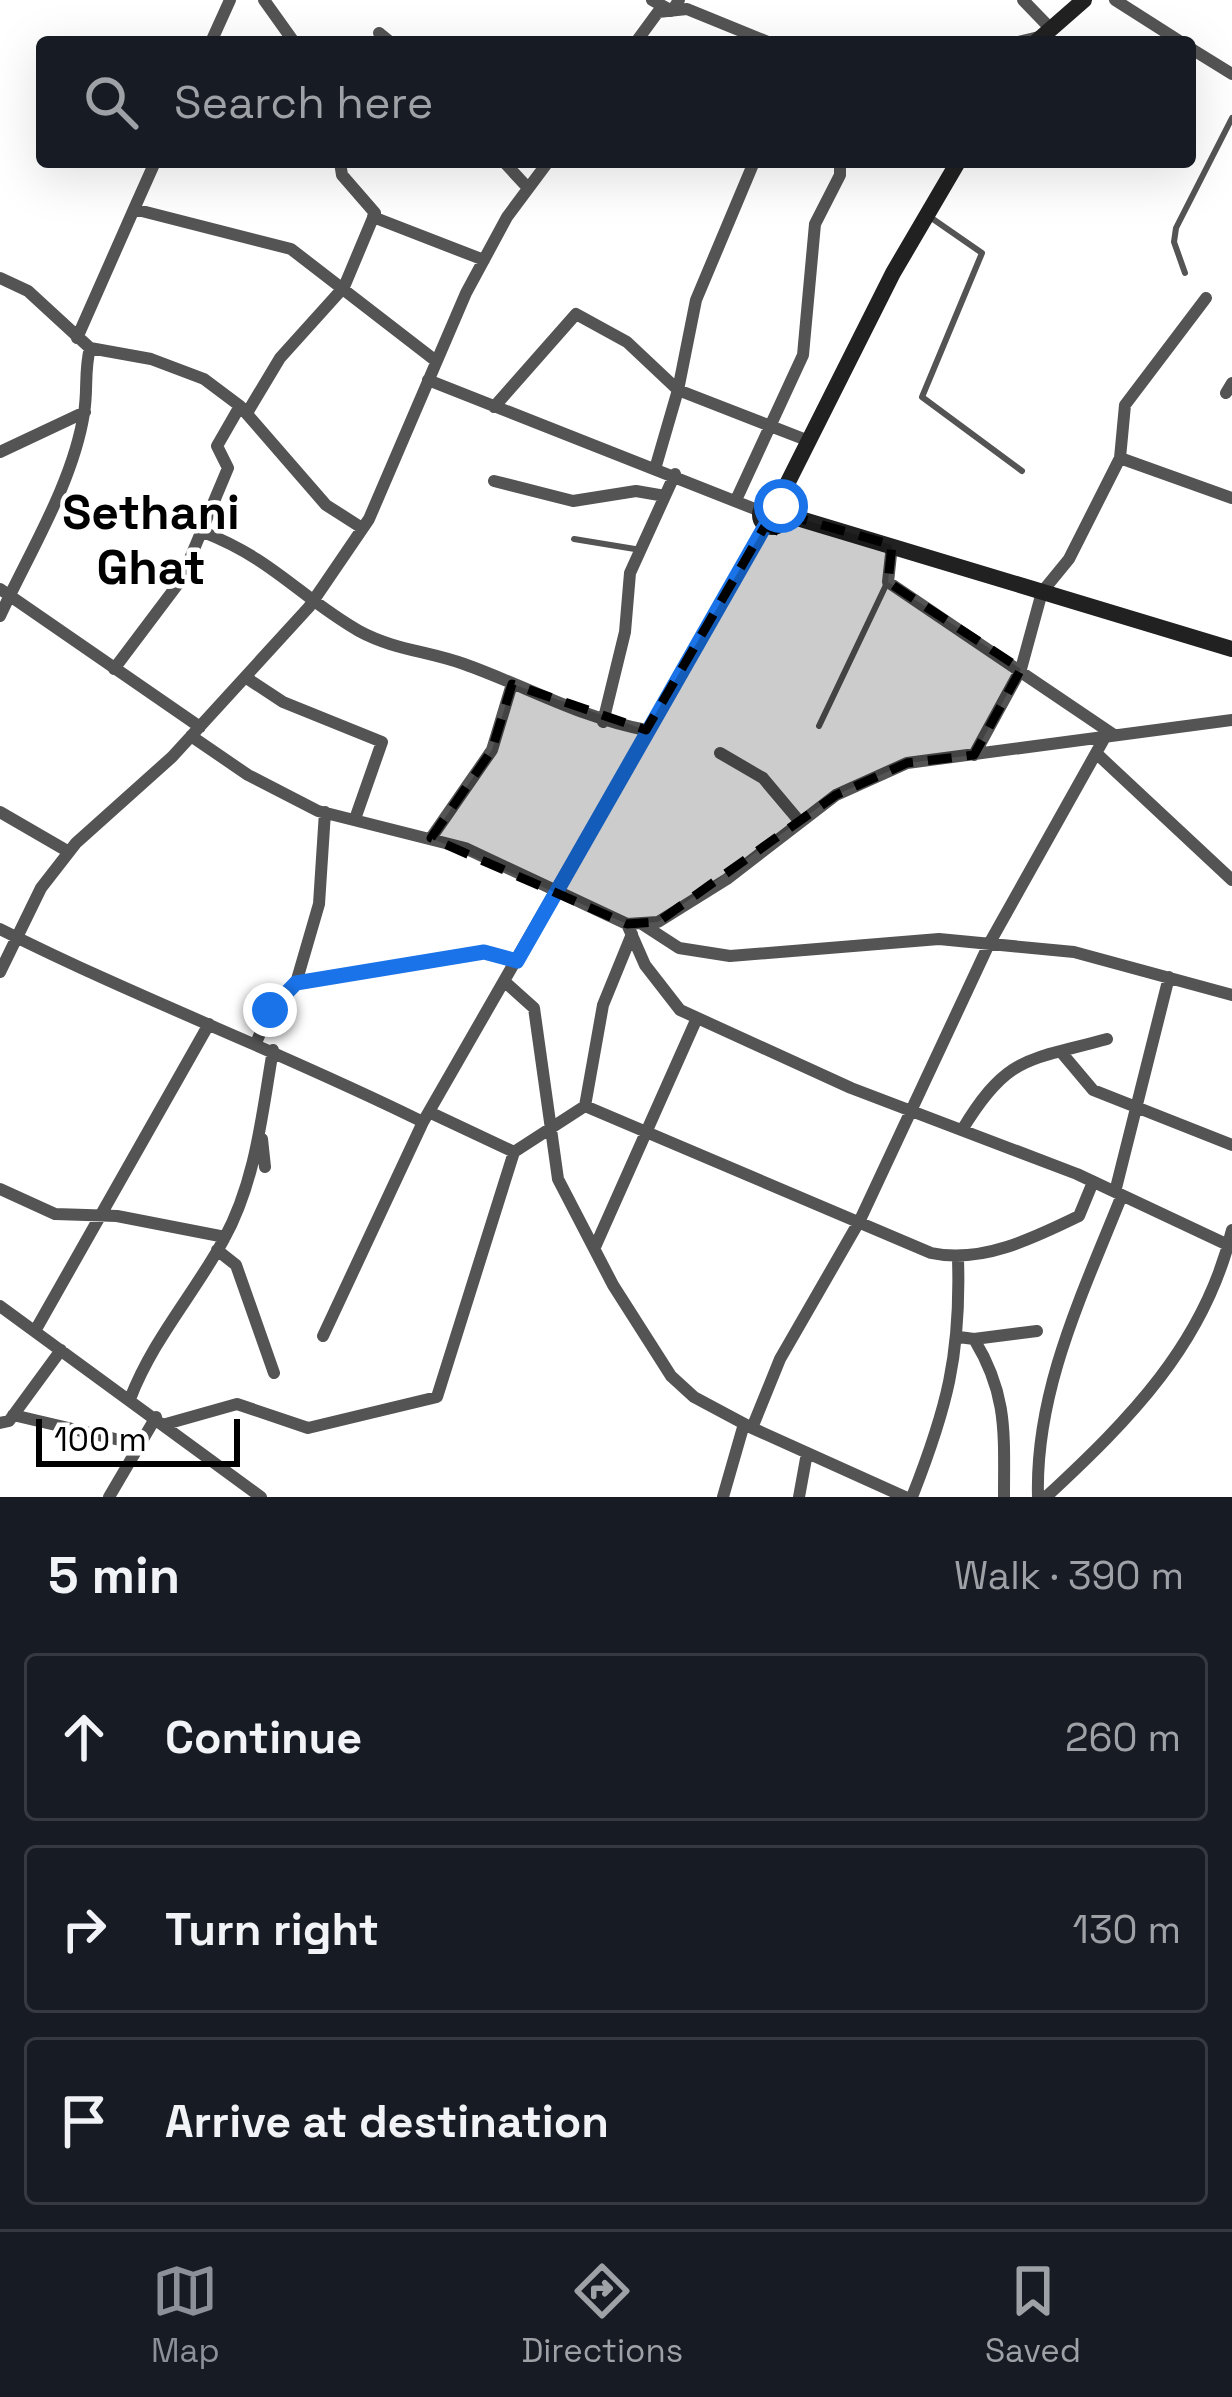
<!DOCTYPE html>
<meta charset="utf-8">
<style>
:root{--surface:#171b24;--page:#242831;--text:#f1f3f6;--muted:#9ea1a6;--line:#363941;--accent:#8c9099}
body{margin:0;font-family:"Space Grotesk",sans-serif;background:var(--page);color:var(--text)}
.scale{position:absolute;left:36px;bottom:30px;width:204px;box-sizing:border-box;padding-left:12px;border:6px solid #000;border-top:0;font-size:33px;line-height:42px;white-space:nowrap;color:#000;-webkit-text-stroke:9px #fff;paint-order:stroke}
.stop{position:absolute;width:36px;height:36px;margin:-27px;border:9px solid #1a73e8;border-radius:50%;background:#fff}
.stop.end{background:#1a73e8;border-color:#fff;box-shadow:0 3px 12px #0008}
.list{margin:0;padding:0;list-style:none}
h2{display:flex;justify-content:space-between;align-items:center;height:156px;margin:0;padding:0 48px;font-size:51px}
h2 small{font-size:39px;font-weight:400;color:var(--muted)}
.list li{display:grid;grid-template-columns:78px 1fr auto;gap:36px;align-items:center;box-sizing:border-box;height:168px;margin:0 24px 24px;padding:0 24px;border:3px solid var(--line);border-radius:12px}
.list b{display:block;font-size:45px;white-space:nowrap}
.list em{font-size:39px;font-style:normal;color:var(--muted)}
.icon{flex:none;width:66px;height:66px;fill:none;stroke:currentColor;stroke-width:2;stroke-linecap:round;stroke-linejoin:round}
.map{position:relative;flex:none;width:1232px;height:1497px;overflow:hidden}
.search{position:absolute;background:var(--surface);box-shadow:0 12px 48px #0002;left:36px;right:36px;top:36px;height:132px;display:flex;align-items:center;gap:30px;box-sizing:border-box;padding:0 42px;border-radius:12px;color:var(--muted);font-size:45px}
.sheet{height:732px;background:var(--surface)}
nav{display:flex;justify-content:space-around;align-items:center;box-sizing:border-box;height:168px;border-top:3px solid var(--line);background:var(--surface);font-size:33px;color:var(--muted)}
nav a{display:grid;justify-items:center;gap:6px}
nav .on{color:var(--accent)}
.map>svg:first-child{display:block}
</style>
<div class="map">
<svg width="1232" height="1497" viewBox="0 0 1232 1497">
<rect width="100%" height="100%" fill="#fff"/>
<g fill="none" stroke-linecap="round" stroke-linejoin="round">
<path stroke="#545454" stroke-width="6" d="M930,217L982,253L922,397L1022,471
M1185,273L1174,242L1176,228L1232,118
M574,539L641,550
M819,726L887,583"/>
<path stroke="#545454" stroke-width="12" d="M264,0L294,42
M652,0L672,11L679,0
M1023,0L1051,29
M1115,0L1181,42
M379,33L390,42
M211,42L230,0
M636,42L658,12L687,9L768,42
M1018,42L1043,36
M1190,48L1232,74
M504,162L528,188
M134,209L155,162
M373,217L484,260
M0,278L28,291L90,348L151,359L204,379L240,406L326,505L362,528
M77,338L134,209L291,249L436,361
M428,380L760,511
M1226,393L1232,383
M494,407L576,314L627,342L678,390L809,441
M247,413L280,358L344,287L375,213L342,175L340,162
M0,452L85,412
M1120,458L1232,498
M655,469L678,390L696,300L754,162
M494,481L573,501L636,491L665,496
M736,500L803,355L815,224L840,175V162
M203,532C273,559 301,598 359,631C394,650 428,651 464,664C526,686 581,718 646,730
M892,545L888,582L1114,735
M0,589L200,727
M0,616C29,553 73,483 84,413C88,391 84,371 90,348
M114,669L181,580L228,468L217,446L240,406
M245,677L283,702L382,742L355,819
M603,722L625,632L630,573L675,474
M191,736L248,775L318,811L465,848L627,924L658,922L727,879L836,795L907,763L1232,720
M720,753L763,778L800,822
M1096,753L1232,880
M974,755L1021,669L1042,592L1069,559L1120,458L1125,405L1206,298
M0,812L69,852
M431,838L492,750L512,684
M627,924L645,965L680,1010L851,1088L1077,1174L1228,1245
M642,924L679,948L730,956L939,939L1074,952L1232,995
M0,929C139,999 284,1053 423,1122L765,526
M0,972L41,888L76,843L172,757L309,607L369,519L466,293L507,217L548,162
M505,982L534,1008L558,1179L613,1285L671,1376L694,1397L752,1428L905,1497
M296,983L319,904L325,812
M256,1043L270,1010L296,983L483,952L517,960
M1061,1052L1093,1090L1232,1145
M585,1106L603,1005L632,934
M429,1112L514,1152
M962,1130C1008,1054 1028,1061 1107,1039
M262,1139L265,1167
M0,1189L55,1214L117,1216L225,1237
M1115,1192L1169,977
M595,1247L697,1018
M217,1250L236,1265L274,1373
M0,1306L261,1497
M35,1331L209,1024
M323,1336L423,1122
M959,1337L974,1339C1008,1395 1004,1433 1004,1497
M974,1339L1037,1331
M130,1399C153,1339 194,1294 224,1239C256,1181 262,1113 273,1050
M13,1415L141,1445
M0,1423L9,1421L61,1350
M166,1424L237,1404L308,1428L437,1397L514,1152L585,1106L931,1253C981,1264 1034,1238 1079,1216L1093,1182
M752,1428L780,1359L860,1220L989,944L1105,737
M109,1497L156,1417
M723,1497L744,1424
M799,1497L807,1453
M912,1497C947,1408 961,1355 958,1259
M1038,1497C1035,1390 1083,1293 1122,1195
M1046,1497C1129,1420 1205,1344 1232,1230"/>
<path stroke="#212121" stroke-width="16" d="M1036,42L1084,0
M760 515a12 12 0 1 1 24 0a12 12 0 1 1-24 0Z
M777,504L893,273L958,162
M784,514L1232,649"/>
</g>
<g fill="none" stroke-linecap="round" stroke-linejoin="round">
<path stroke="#1a73e8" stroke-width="15" d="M270,1010L296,983L484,952L517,961L765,526L783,521L781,506"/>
</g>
<path fill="#000" fill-opacity="0.2" stroke="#000" stroke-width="9" stroke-dasharray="24 15" stroke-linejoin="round" d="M784,514L892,545L888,582L1021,669L974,755L907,763L836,795L658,922L627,924L431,838L492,750L512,684L646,730L765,526L783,533Z"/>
<g text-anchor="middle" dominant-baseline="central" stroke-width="9" stroke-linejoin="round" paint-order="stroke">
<g font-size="48" font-weight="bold" fill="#000" stroke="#fff">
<text x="151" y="512">Sethani<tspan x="151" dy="55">Ghat</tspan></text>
</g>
</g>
</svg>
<div class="scale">100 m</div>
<div class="stop" style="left:781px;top:506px"></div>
<div class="stop end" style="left:270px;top:1010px"></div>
<div class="search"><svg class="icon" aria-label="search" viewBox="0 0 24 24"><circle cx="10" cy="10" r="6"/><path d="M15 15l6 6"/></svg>Search here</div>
</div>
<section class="sheet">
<h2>5 min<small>Walk · 390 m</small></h2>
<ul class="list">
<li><svg class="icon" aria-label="ahead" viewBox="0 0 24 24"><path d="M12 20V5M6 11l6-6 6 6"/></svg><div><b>Continue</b></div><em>260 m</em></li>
<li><svg class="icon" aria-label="right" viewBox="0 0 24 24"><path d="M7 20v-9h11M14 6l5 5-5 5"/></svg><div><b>Turn right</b></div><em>130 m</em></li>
<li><svg class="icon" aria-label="arrive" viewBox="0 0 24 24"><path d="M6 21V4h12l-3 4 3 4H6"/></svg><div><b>Arrive at destination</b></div></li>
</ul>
</section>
<nav>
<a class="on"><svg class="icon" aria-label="map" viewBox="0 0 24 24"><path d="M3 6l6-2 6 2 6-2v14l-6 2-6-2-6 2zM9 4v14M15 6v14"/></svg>Map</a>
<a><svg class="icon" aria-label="directions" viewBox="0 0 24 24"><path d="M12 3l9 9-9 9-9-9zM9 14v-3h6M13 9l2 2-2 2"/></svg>Directions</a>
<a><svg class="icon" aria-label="saved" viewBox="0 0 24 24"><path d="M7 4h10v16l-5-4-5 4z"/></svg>Saved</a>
</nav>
